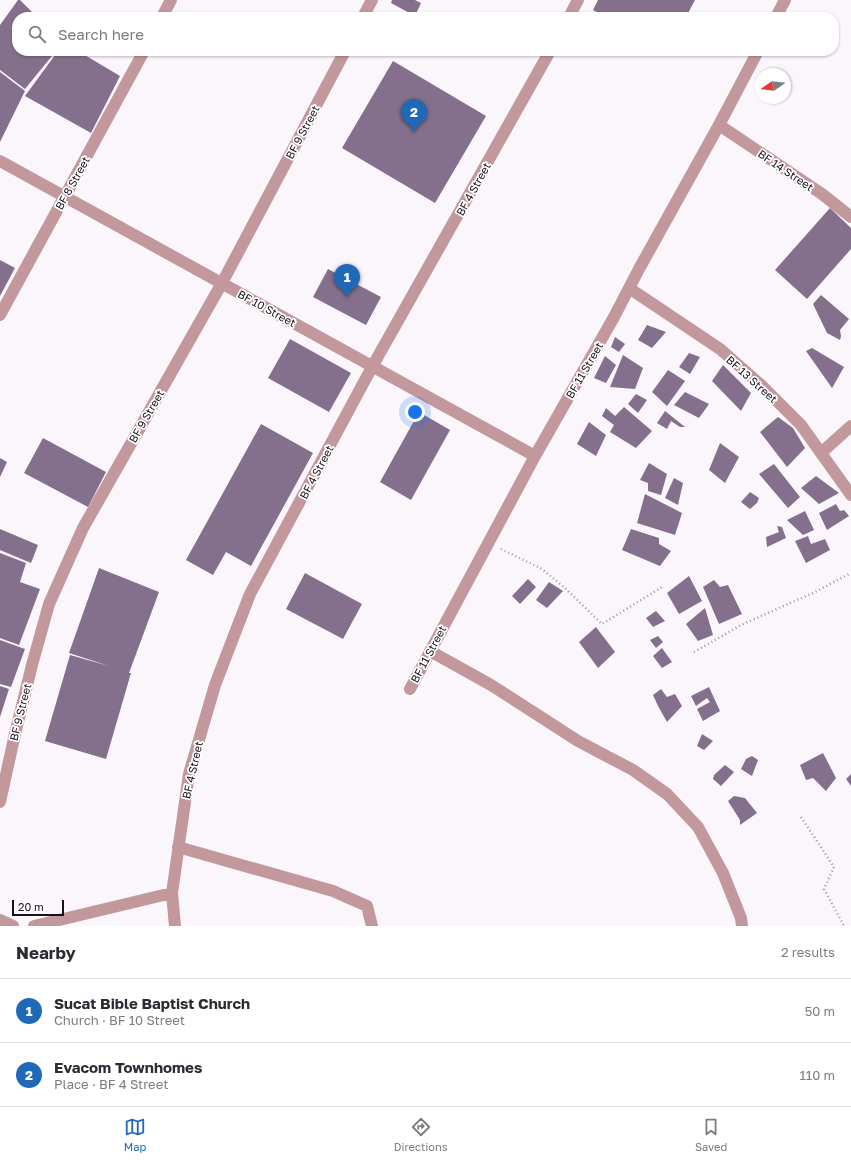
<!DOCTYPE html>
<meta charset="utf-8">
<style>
:root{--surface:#fff;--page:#f2f2f3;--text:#2b2b33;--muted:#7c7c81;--line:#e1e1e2;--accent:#2069b9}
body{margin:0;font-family:"Golos Text",sans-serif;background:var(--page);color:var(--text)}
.compass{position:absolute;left:755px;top:68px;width:36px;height:36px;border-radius:50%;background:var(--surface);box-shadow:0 1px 3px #0004;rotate:256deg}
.scale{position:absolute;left:12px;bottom:10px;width:52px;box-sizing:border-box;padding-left:4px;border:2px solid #19111c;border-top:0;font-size:11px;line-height:14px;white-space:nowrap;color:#19111c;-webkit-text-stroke:3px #fff;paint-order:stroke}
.you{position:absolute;left:415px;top:412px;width:14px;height:14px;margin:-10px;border:3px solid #fff;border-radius:50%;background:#1a73e8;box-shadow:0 0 0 6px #1a73e833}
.badge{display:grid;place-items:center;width:26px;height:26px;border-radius:50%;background:var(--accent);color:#fff;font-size:13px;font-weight:700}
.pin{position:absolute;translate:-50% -33px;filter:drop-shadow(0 1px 2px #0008)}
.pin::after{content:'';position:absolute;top:21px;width:14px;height:12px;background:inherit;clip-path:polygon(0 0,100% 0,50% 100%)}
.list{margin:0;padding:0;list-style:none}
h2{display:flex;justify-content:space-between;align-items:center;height:52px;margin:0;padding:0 16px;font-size:17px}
h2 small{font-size:13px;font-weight:400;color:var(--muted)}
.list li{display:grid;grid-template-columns:26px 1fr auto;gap:12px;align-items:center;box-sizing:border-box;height:64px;padding:0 16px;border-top:1px solid var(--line)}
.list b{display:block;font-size:15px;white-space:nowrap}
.list p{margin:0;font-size:13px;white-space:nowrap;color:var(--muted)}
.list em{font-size:13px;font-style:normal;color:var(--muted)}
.icon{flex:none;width:22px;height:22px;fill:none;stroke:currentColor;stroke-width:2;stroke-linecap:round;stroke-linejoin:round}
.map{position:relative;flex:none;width:851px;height:926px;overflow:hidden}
.search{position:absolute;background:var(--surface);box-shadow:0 1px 3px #0004;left:12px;right:12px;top:12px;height:44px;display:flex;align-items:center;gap:10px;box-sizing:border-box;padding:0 14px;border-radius:16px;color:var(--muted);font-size:15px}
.sheet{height:180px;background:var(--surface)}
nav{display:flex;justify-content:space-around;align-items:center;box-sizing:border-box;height:56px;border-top:1px solid var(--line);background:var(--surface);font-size:11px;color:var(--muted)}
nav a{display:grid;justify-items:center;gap:2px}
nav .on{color:var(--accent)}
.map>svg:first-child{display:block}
</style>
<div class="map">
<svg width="851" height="926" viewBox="0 0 851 926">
<rect width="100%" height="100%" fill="#faf6fc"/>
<path fill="#84708c" d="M18,0H20L37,17H17V51H56L25,89L0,70V25Z
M392,0H415L421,3L415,16L391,3Z
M598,0H695L686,17H605L593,10Z
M58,51H78L120,76L91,133L25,96Z
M393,61L486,116L435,203L342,148Z
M0,72L25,91L0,142Z
M830,208L851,228V249L807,299L775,270Z
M0,260L15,268L0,296Z
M328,269L381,297L366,325L313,297Z
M821,295L849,319L840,330L841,336L840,340L827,333L813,304Z
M647,325L666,332L652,348L638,340Z
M615,337L625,344L619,352L611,347Z
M290,339L351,373L329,412L268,378Z
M812,348L844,367L832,388L806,351Z
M689,353L700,357L690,374L679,367Z
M623,355L643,368L635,389L610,387Z
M605,356L616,365L606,383L594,378Z
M723,365L751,393L741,411L712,381Z
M668,370L685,381L667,406L652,392Z
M685,392L709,404L699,418L674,405Z
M636,394L647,400L638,413L628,404Z
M624,407L652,431L636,448L610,432L614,425L602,416L606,408L615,416Z
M665,411L685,427H680L671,421L667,429L657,423Z
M419,412L450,430L411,500L380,482Z
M778,417L793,428L805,448L787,467L760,432Z
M589,422L606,435L596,456L577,444Z
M261,424L313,453L251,566L226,552L213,575L186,560Z
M43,438L106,472L88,507L24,473Z
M720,443L739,457L725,483L709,470Z
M0,458L7,462L0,477Z
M649,463L667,474L661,495L648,491V483L640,480Z
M774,464L800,497L788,508L759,474Z
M816,476L839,493L819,504L801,488Z
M674,478L683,483L678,505L665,498Z
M750,492L759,498L757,503L750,509L741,502Z
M645,494L682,513L675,535L637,523Z
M836,504L840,511L844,510L849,516L827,530L819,513Z
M805,511L814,530L803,535L787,520Z
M777,526L782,527L786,538L767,547L766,537L779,532Z
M0,529L38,545L31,563L0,550Z
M631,529L659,538V544L671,551L660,566L622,550Z
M808,536L811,544L825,539L830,550L806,563L795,541Z
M0,553L26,563L20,582L40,589L19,645L0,638Z
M99,568L159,592L129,673H131L106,759L45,741L70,655L109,666L69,653Z
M305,573L362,604L343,639L286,609Z
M689,576L702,601L679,614L667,593Z
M528,579L536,587L520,604L512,596Z
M714,580L720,587L728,585L742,614L719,624L703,587Z
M549,582L563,591L547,608L536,600Z
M705,608L713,635L698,641L686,624Z
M656,611L665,621L653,627L646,618Z
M596,627L615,652L598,668L579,642Z
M658,636L663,642L656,648L650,640Z
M0,640L25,649L11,687L0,684Z
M662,648L672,662L662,668L653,656Z
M0,686L9,689L0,717Z
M709,687L720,711L703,721L697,709L710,702L707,698L696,706L691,696Z
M661,689L667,697L675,694L682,706L667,722L658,706L653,695Z
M702,734L713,741L704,750L697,746Z
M823,753L836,778L826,791L813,778L806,780L800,765Z
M752,756L758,760L752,776L741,769L746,759Z
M725,765L734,772L721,786L713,779L714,775Z
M851,774V786L846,779Z
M734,796L745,798L757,813L740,825V820L728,801Z"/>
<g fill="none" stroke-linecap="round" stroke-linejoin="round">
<path stroke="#9e99a1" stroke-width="2.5" stroke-dasharray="1 3" stroke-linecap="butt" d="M501,549L542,569L566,589L602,624L662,587
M694,652L741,625L815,592L851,573
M801,817L834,867L824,889L844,926"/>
<path stroke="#c3989c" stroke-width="12" d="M162,17L171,0
M363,17L372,0
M569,17L578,0
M776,17L785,0
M719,125L822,194L851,217
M0,161L535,456
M629,288L720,349L761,385L801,425L851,495
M0,315L144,51
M821,453L851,426
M430,651L491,685L578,741L633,770L667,794L698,827L723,873L741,918L742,926
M410,689L535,456L614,317L639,269L719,125L758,51
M0,802L15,734L32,665L49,604L83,528L222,283L345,51
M178,847L333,891L367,906L372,926
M0,920L13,926
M34,926L172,893
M175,926L172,893L189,774L215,685L250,594L372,367L550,51"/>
</g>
<g text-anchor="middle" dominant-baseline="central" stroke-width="3.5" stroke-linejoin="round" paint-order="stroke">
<g font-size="11" fill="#19111c" stroke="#fff">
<text transform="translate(302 132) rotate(-62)">BF 9 Street</text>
<text transform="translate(786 170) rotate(34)">BF 14 Street</text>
<text transform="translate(72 183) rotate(-61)">BF 8 Street</text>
<text transform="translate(473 189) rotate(-61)">BF 4 Street</text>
<text transform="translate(267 308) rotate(29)">BF 10 Street</text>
<text transform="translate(584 370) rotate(-60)">BF 11 Street</text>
<text transform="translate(752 379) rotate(42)">BF 13 Street</text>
<text transform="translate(146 416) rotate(-60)">BF 9 Street</text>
<text transform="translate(316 472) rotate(-62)">BF 4 Street</text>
<text transform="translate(428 654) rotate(-62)">BF 11 Street</text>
<text transform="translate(20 712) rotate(-76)">BF 9 Street</text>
<text transform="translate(192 770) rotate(-77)">BF 4 Street</text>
</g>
</g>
</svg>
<svg class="compass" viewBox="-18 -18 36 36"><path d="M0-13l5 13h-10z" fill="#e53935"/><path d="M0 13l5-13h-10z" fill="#7c7c81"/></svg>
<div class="scale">20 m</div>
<div class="you"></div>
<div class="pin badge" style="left:347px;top:297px">1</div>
<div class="pin badge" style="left:414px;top:132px">2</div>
<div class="search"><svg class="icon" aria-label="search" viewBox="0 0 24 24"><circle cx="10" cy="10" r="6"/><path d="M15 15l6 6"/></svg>Search here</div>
</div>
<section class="sheet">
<h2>Nearby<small>2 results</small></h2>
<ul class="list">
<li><span class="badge">1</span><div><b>Sucat Bible Baptist Church</b><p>Church · BF 10 Street</p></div><em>50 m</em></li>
<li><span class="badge">2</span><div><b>Evacom Townhomes</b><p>Place · BF 4 Street</p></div><em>110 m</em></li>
</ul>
</section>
<nav>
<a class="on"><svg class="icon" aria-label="map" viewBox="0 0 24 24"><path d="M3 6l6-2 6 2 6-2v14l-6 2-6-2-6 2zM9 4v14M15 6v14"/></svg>Map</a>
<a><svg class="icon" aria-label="directions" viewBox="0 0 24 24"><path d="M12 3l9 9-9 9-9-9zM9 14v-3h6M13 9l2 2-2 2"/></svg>Directions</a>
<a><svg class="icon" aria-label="saved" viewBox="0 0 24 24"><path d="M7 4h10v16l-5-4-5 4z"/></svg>Saved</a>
</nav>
